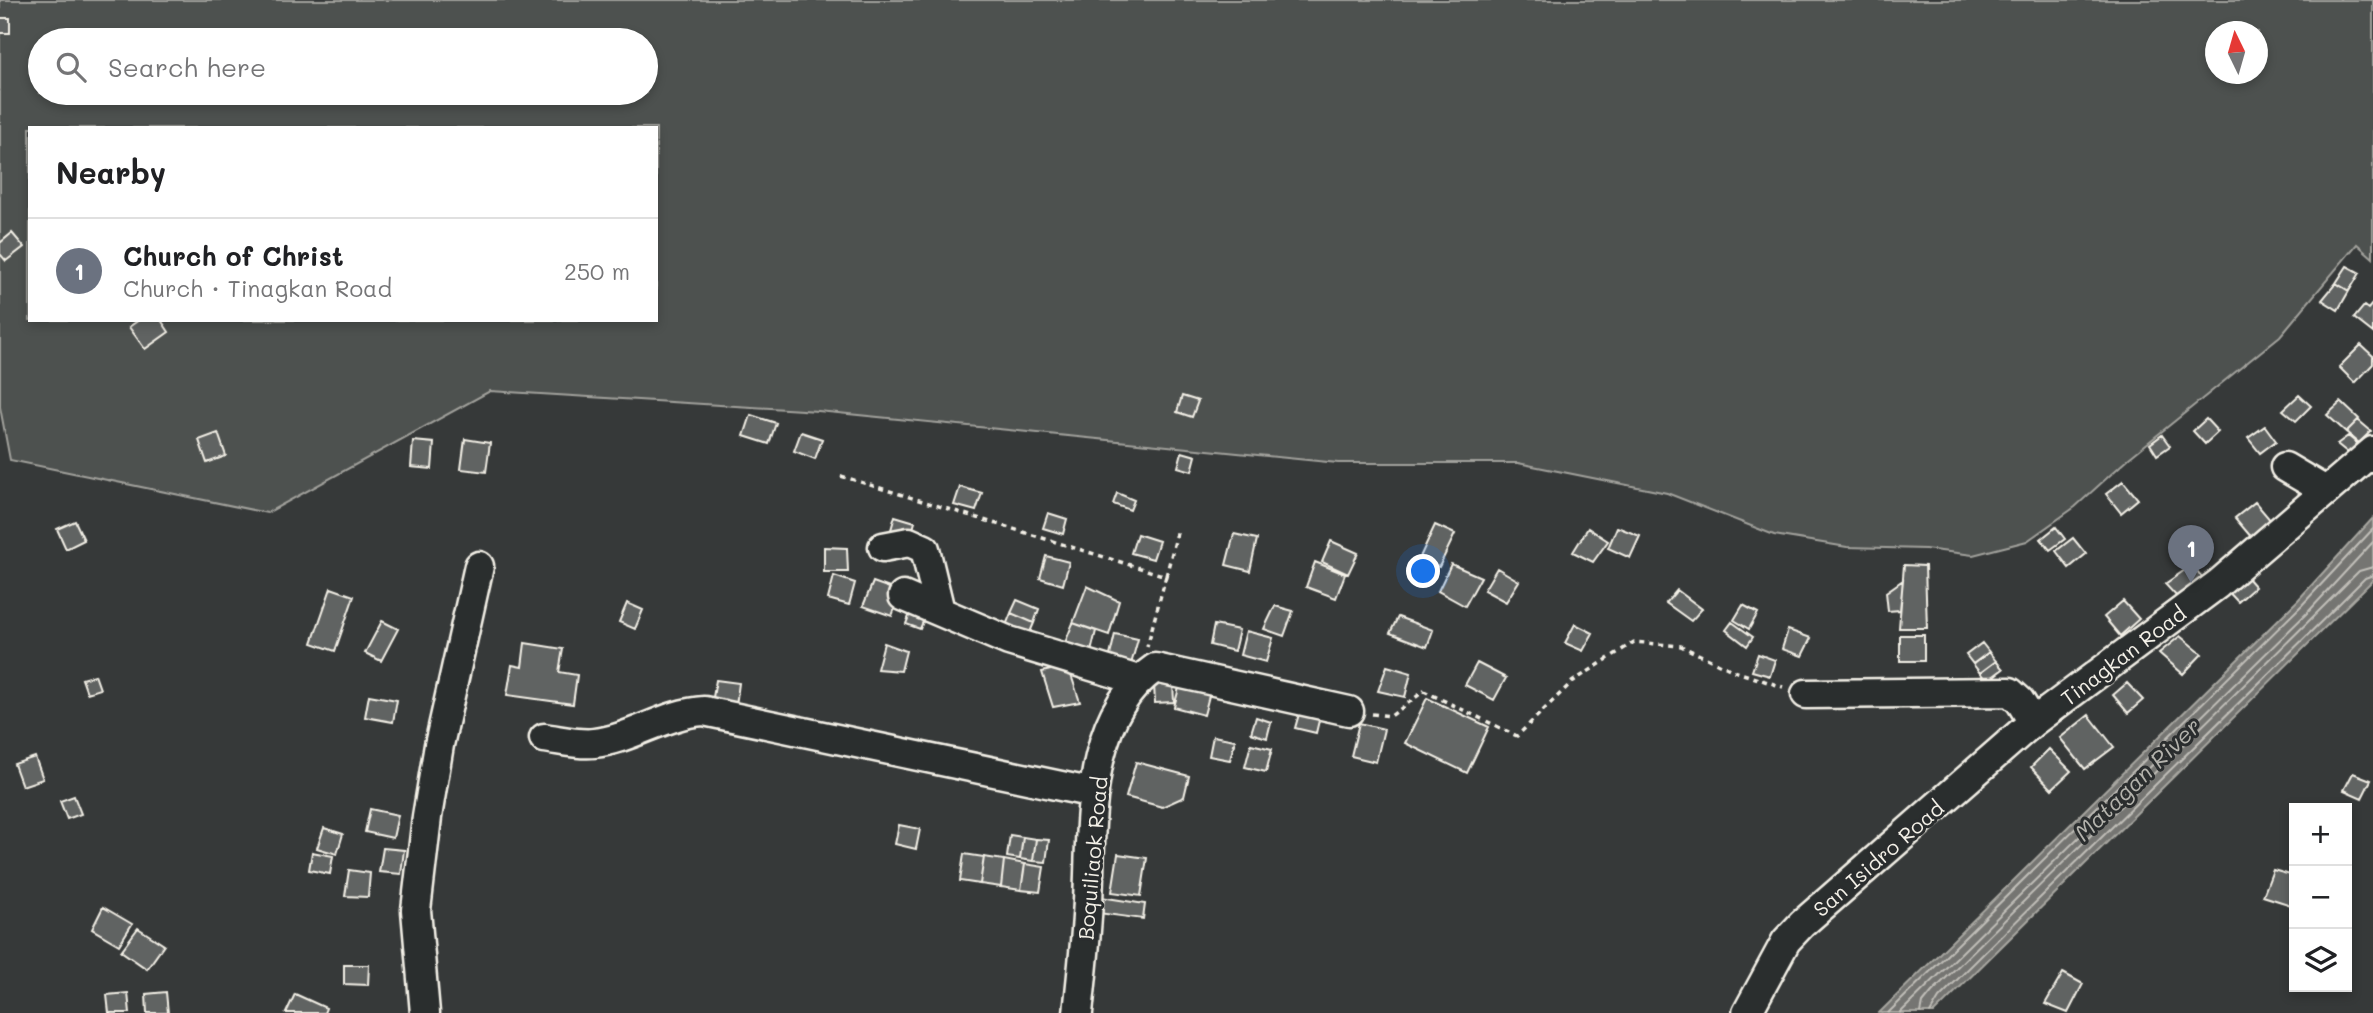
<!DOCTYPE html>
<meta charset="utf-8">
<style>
:root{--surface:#fff;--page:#f6f6f6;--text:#202124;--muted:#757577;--line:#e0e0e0;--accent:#0f766e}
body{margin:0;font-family:Mali,sans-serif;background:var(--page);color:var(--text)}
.controls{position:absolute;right:21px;bottom:21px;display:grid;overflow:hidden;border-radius:0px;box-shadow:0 4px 10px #0003}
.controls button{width:63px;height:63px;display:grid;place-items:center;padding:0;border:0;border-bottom:2px solid var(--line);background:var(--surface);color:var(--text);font:35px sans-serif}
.compass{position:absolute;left:2205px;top:21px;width:63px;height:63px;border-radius:50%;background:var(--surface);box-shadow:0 4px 10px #0003;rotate:355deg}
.you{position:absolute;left:1424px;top:572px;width:24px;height:24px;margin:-18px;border:5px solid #fff;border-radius:50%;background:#1a73e8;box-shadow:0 0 0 10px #1a73e833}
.badge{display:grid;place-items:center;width:46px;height:46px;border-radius:50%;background:var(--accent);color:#fff;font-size:23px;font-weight:700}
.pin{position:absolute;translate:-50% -58px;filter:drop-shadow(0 2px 4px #0008)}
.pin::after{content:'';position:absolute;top:37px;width:24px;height:21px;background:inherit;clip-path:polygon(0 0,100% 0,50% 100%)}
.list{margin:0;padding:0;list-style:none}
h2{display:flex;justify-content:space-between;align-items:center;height:91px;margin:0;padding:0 28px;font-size:30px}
h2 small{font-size:23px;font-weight:400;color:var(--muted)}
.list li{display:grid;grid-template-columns:46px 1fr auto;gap:21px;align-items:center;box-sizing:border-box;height:105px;padding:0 28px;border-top:2px solid var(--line)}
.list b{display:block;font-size:26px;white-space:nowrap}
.list p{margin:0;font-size:23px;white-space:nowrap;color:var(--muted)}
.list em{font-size:23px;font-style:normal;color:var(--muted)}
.icon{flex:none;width:38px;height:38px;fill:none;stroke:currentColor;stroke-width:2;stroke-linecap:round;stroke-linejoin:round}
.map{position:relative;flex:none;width:2373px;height:1013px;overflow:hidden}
.search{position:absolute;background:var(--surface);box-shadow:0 4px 10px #0003;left:28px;top:28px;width:630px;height:77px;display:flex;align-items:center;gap:18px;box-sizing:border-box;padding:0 24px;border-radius:38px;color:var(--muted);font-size:26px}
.panel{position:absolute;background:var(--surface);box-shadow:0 4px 10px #0003;left:28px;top:126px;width:630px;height:196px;border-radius:0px}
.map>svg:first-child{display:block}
</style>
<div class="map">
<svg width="2373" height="1013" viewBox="0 0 2373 1013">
<rect width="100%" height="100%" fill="#363939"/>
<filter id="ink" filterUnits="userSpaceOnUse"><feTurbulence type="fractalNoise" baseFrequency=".0143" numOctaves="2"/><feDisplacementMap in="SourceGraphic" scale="14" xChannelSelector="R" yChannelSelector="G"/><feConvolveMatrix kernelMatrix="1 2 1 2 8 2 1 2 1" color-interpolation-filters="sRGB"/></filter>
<g filter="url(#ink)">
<path fill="#4e514f" stroke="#a1a19c" stroke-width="2" fill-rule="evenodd" d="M0,0H2373V258L2357,244L2280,336L2129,458L2075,507L2027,541L1973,555L1925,549L1847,547L1774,535L1667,493L1518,463H1338L818,411L490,391L267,513L10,460L0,407ZM2216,32H2258V74H2216ZM40,40H646V93H40ZM30,128H656V320H30Z"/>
<path fill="#757572" stroke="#a8a7a1" stroke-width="2" d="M2373,518V580L1934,1013H1879L2298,600Z"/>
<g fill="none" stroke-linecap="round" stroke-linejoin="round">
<path stroke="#c1bfb9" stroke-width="2" d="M1888,1013L2302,605L2373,529
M1900,1013L2309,611L2373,542
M1921,1013L1923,1003L1932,992C2074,851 2218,712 2359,571L2373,567
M1930,1013L1939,998C2080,857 2224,719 2365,578L2373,575"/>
</g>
<path fill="#616362" stroke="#f4f1e8" stroke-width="2" d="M0,18H10V33H0Z
M12,233L24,247L6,261L0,254V243Z
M2347,266L2360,273L2349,291L2336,283Z
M2336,283L2349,291L2338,310L2322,300Z
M2373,303V333L2354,318L2364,306L2368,309Z
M139,320H161L169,332L145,349L129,327Z
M2361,345L2373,356V364L2355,383L2339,367Z
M2299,395L2311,406L2296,421L2283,410Z
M1182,396L1198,401L1192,417L1177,412Z
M2341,402L2359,419L2346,432L2327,415Z
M751,415L776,423L769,444L744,436Z
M2206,419L2218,432L2205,444L2193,431Z
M2358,420L2371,431L2359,443L2346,432Z
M2265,426L2276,441L2260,453L2248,438Z
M801,432L822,439L815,459L794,451Z
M218,433L226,456L207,463L199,440Z
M2162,435L2170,446L2157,455L2150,444Z
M2348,436L2358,444L2348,453L2337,444Z
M465,439L490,443L486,472L461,469Z
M413,441L434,443L432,469L411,467Z
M1182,452L1196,456L1192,471L1178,467Z
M2123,481L2138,499L2121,513L2106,494Z
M960,487L982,493L976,511L954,505Z
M1117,493L1134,500L1130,510L1113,504Z
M2255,502L2272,522L2252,538L2235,518Z
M1048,513L1067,519L1063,534L1043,528Z
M895,516L915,522L910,539L890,533Z
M75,521L84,540L66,549L57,529Z
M1435,525L1455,534L1439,567L1433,565L1427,578L1413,572Z
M1617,527L1640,536L1630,558L1608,548Z
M2056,527L2065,539L2050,550L2041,539Z
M1588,528L1608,541L1593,562L1573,552Z
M1137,534L1159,541L1153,559L1131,553Z
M1234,534L1257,539L1250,571L1226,565Z
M2073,538L2086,554L2069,568L2056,551Z
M1331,541L1358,553L1348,574L1322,562Z
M824,547L847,548L848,572H824Z
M1046,556L1069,562L1063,585L1040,578Z
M1315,562L1345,574L1336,598L1306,587Z
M1451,564L1481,577L1465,606L1438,591Z
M1904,565L1925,566L1927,628H1899Z
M2192,565L2202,577L2177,597L2165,584Z
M1497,568L1519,581L1506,602L1484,590Z
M2240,570L2255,587L2238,602L2222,585Z
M834,576L855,583L849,605L828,599Z
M1903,580L1900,610L1888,611L1886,592Z
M873,582L901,592L892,616L863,606Z
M1087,586L1119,601L1109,635L1073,623Z
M331,588L354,596L335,651L312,643Z
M1677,590L1702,609L1691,621L1666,603Z
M1017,600L1039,609L1034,623L1011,613Z
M2123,601L2139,619L2120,636L2104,617Z
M627,603L643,610L635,629L619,622Z
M1743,605L1758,613L1749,629L1734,620Z
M913,606L927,612L920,629L906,624Z
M1275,606L1293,611L1284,636L1264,629Z
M1011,613L1034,623L1028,637L1005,628Z
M1398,617L1433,630L1427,647L1390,633Z
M382,621L398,629L381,661L365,653Z
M1732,622L1753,637L1747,646L1726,630Z
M1073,623L1096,631L1091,652L1065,643Z
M1575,624L1593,633L1583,651L1565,643Z
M1214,625L1239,630L1234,651L1210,645Z
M1788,630L1811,638L1802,656L1782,649Z
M1246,631L1273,638L1266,662L1240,655Z
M1115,634L1138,639L1130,668L1109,660Z
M1900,635H1924V661H1900Z
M2180,636L2202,654L2183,674L2159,653Z
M525,643L563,649L559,672L577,675L573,704L507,695L512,665L522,667Z
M884,643L906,651L901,671L877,669Z
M1982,643L1989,652L1973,664L1966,655Z
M1989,652L1996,661L1980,673L1973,664Z
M1758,654L1775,660L1770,676L1752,671Z
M1996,661L2003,669L1987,681L1980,673Z
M1477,663L1506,678L1494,700L1465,685Z
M1068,666L1080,702L1053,707L1042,672Z
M1387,666L1411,673L1405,697L1378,691Z
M95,675L100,689L87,693L82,679Z
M716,680L739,683L736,706L712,703Z
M1181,680L1211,688L1204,715L1174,707Z
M1173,683L1174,702L1155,703L1154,684Z
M2127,683L2143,700L2128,713L2113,695Z
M369,695L397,700L393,722L365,717Z
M1427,698L1489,727L1467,773L1405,743Z
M1301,707L1321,712L1316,733L1295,728Z
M2089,715L2114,747L2085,769L2060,738Z
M1256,717L1271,722L1267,738L1251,733Z
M1359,723L1384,729L1376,762L1351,756Z
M1213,736L1235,740L1230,760L1209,756Z
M1251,744L1272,749L1266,772L1245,767Z
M2049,749L2071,771L2052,789L2031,767Z
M35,757L43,779L22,786L14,764Z
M1136,762L1189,776L1184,797L1162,807L1126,797Z
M2353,773L2371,780L2362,798L2344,790Z
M74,796L81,814L67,819L60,801Z
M370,809L398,815L393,838L365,832Z
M899,825L920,829L916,849L895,844Z
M324,828L343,834L337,854L317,848Z
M1010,835L1023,837L1020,859L1007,857Z
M1023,837L1036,839L1033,861L1020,859Z
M1036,839L1049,840L1046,862L1033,861Z
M383,848L404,850L401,874L379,872Z
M312,852L333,856L330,874L309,870Z
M964,854L984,857L980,884L960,881Z
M1118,854L1147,858L1141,896L1112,892Z
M984,857L1004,860L1001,887L980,884Z
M1004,860L1025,864L1021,890L1001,887Z
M1025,864L1044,867L1040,892L1021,890Z
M349,870L370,873L368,897L345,896Z
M2273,870L2294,876V906L2263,896Z
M1101,897L1145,904L1143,919L1098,913Z
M103,907L132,924L119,945L92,929Z
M138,928L164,945L147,969L121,951Z
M344,965H369L368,985L344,984Z
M2063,973L2083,984L2068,1013L2045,1004Z
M166,992L168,1013H147L146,994Z
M128,993L130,1013H109L107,995Z
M295,994L326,1008L324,1013H286Z"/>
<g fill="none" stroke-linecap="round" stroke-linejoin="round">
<g stroke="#f4f1e8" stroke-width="33">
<path id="minor" d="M2285,467L2324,490
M883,547L909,542L925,549L940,611
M903,596L1009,641L1138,680
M1806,694L2010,692L2020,701L2033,722
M544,738C560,740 578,745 594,743C632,739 666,713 704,711L1094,793
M425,1013L416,910L427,817L439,745L479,566
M1078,1013C1082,976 1086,938 1088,901C1092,825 1084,716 1155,668L1349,711
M1747,1013L1786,941L1802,924L2033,722L2218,584L2373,451"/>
</g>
<path stroke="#f4f1e8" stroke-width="3.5" stroke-dasharray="5 5" stroke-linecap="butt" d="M841,476L1166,576L1147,647
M1166,576L1178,529
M1372,714L1391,716L1424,691L1517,736L1572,682L1634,642L1681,646L1734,671L1783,687"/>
<use href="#minor" stroke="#2a2d2e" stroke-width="28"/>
</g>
</g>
<g text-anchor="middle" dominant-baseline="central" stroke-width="6" stroke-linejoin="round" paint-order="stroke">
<g font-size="21" fill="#f4f1e8" stroke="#2a2d2e">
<text transform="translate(2123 655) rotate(-37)">Tinagkan Road</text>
<text transform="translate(1092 858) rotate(-85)">Boquiliaok Road</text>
<text transform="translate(1878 858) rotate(-41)">San Isidro Road</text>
</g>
<g font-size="23" font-style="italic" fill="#b4b3ad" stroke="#2a2d2e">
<text transform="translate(2137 779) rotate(-44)">Matagan River</text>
</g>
</g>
</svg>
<div class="controls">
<button>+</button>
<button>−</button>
<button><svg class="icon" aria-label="layers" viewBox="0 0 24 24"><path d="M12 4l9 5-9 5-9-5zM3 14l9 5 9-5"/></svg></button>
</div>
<svg class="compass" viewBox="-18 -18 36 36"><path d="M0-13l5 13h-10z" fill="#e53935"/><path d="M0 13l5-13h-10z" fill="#757577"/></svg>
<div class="you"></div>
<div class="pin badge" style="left:2191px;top:583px;background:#6b7280">1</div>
<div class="search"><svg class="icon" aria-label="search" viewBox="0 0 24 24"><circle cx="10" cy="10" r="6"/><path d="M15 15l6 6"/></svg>Search here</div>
<section class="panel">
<h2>Nearby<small></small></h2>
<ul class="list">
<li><span class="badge" style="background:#6b7280">1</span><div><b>Church of Christ</b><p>Church · Tinagkan Road</p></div><em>250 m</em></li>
</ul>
</section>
</div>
